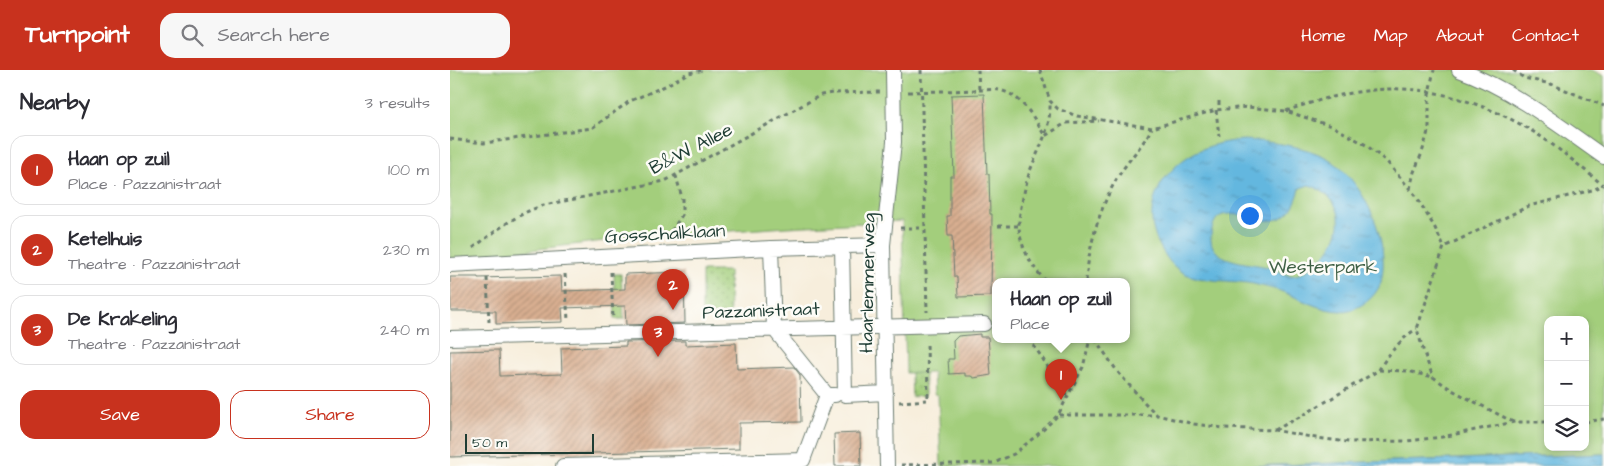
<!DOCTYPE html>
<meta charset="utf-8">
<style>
:root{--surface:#fff;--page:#f7f7f7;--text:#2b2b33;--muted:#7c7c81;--line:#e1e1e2;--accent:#c8321e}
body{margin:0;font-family:"Architects Daughter",sans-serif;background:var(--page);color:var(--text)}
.controls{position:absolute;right:15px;bottom:15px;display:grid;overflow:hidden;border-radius:10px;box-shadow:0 2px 8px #0003}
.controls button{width:45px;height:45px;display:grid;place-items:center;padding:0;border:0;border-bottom:1px solid var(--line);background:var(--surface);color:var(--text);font:25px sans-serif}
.scale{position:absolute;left:15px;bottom:12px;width:129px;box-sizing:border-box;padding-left:5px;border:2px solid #1f3d34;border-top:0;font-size:14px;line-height:18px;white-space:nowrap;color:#1f3d34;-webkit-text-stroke:4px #fdfcf7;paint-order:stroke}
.you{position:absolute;left:799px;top:145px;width:18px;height:18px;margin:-12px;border:4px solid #fff;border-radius:50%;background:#1a73e8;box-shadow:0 0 0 8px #1a73e833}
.badge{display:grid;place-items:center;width:32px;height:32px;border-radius:50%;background:var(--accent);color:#fff;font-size:16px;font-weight:700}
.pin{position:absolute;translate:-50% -41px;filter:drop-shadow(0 1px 2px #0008)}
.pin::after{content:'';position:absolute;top:26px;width:18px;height:15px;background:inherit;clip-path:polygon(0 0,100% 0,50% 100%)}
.popup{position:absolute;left:542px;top:208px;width:138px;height:65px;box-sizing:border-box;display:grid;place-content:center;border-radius:10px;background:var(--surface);filter:drop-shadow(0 1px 4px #0005);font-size:16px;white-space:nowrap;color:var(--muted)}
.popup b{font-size:19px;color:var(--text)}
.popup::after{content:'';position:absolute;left:50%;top:100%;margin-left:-10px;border:10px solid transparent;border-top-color:var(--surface)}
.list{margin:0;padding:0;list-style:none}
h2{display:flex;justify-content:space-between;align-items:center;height:65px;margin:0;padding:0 20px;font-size:21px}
h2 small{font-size:16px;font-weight:400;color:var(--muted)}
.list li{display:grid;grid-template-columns:32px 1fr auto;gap:15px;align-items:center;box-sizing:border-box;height:70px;margin:0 10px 10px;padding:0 10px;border:1px solid var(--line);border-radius:15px}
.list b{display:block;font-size:19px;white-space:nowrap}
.list p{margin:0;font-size:16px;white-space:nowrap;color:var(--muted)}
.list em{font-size:16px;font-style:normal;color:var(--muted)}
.actions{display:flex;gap:10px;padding:15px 20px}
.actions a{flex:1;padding:11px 0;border:1px solid var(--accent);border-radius:15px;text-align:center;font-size:18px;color:var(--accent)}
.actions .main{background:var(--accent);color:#fff}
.icon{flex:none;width:28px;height:28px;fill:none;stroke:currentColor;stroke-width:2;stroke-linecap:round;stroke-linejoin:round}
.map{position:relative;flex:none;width:1154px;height:396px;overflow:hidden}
header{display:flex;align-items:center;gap:30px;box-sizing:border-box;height:70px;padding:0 25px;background:var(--accent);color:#fff}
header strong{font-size:24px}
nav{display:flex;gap:28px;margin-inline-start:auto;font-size:18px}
.search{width:350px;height:45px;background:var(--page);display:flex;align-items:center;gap:12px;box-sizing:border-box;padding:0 18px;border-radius:15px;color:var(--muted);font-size:19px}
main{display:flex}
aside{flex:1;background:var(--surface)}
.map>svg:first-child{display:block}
</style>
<header>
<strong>Turnpoint</strong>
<div class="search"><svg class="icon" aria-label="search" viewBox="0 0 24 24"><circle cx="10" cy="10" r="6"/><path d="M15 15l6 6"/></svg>Search here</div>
<nav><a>Home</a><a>Map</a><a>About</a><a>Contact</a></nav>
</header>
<main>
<aside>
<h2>Nearby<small>3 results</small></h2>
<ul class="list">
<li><span class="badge">1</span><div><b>Haan op zuil</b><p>Place · Pazzanistraat</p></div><em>100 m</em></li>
<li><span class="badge">2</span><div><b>Ketelhuis</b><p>Theatre · Pazzanistraat</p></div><em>230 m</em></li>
<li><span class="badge">3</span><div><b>De Krakeling</b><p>Theatre · Pazzanistraat</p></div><em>240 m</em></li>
</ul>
<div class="actions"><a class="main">Save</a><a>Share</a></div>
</aside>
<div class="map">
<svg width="1154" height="396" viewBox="0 0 1154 396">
<defs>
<pattern id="grass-dots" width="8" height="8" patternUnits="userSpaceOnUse" patternTransform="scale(1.25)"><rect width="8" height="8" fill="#a3ce7b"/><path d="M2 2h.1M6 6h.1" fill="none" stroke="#84a866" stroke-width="1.8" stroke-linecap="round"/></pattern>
<pattern id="water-ripples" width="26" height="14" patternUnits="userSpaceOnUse" patternTransform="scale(1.25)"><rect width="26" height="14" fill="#64b7df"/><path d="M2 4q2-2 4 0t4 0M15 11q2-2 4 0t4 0" fill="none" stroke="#5296b6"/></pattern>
<pattern id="building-hatch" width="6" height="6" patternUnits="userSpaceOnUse" patternTransform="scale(1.25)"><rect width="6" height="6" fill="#d9af91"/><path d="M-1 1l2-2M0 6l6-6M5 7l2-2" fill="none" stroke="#af9077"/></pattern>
</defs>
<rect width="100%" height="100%" fill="#fdfcf7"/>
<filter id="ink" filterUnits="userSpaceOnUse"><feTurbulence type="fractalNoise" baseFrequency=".02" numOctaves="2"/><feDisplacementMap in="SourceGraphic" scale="10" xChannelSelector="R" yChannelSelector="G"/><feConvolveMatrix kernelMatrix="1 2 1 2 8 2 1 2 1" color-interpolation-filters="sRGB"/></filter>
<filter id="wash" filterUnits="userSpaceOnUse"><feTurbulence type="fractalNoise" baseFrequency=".0096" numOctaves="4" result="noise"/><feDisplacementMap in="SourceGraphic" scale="20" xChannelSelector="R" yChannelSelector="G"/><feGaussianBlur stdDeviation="1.12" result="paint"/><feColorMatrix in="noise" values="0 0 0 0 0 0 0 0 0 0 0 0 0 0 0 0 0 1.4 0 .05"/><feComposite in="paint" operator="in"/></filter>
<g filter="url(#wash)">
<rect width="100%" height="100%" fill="#f7eedc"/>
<path fill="url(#grass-dots)" stroke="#618658" d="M252,201H279L280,247H252Z
M459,263H474L475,326L462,327Z"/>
<path fill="#a3ce7b" stroke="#618658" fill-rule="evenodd" d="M0,0H1142L1154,6V384L798,396H491L488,325L484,324L483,303H456L452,151L337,157L170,169L0,190ZM546,211H676V269H546ZM1098,250H1135V377H1098Z
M164,204H171L174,249H165Z"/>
<path fill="url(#water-ripples)" stroke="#427a8a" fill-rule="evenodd" d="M794,70C819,71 862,77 882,91C915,115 941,171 931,212C926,228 908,241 891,241C871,241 851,229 833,222C826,219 819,218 812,216C788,209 764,213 741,206C726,201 718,191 711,178C698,156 699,133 713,111C733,83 761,72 794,70ZM859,115C895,128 898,160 873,187C867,193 860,200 852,203C837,210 830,200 817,197C798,192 758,193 761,165C766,118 814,169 839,142C845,135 848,126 850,118Z
M1154,384V396H798Z"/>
<g id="blocks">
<path fill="url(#building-hatch)" d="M534,24L537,104H539L540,144H542L541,226L508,227L507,207H504L502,166H498L497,146H500V106H504L501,25Z
M234,202L235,253L176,255L175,236L112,238L113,252L46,254V241H1L0,207H28V208L111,206L112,221L175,219V204Z
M530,264V267H538L541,305L524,308L521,306H515V303L499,304L498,289H504L503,271L508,266Z
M235,271V275L286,273L287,299L344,297L350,305L351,352L289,353V379L0,387V281L49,280L50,306L112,304L111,278L176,276V272Z
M410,363L411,396H385L384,364Z"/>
</g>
</g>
<g filter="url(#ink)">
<use href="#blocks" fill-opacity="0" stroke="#6b7b6f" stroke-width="1"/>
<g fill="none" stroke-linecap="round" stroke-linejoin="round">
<g stroke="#6b7b6f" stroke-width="16">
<path id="street" d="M1009,0C1060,18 1110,56 1154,87
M392,176L395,325L436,323
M321,178L324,259L377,325H385
M0,195L321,178L433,175
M0,268L534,254
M113,396L353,390L377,325
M437,396L433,175L444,72L443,0"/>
</g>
<path stroke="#6b7b6f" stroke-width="3" stroke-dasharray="4 4" stroke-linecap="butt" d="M471,0L477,242
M590,0L600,31L608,39L627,46L702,58L766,40L798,37L836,41L884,57L916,75L937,92L966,126L985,158L994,177
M1063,0L1074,8L1101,14L1154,36
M529,20C535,20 543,19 549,20C571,24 584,48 595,66L616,53L649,51
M458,22L529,20L528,0
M769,31V39
M766,40L769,66
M836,41C870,29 904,20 940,19C989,17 1046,38 1087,64C1110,79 1132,98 1153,115
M0,69L34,73L142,58L180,31L215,16L238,3L254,0
M960,119L964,102L972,83L979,58V23L984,0
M548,156H568
M450,158H474
M223,169L222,160L232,145V128L226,106
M23,178C47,160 66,144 94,135L215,111L371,25L382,23L430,22
M161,202L163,250
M115,204L118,250
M37,208L39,252
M596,211C582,198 570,176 569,157C568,145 576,113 580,101C590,75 601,60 600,31
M636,211C639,173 651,131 673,99C683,85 694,73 702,58
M578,269C594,287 603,309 618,327
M645,269L667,301L694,332L707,345L744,354L774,358L824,360L866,368L899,372L957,371L992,367L1064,352H1098
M929,300L957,301L983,307
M449,332L478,330L477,271
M609,345H707
M1063,352L1002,320L983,307L974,283L967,259L994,177L1079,136L1142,120L1154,115
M1135,352L1154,349
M825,360L855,344L929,300C935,288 955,264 967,259
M451,395L544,393L564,384L593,360L608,345L633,297L640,269"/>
<use href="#street" stroke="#fff" stroke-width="14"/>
</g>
</g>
<g text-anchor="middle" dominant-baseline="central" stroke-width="5" stroke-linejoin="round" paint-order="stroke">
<g font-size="19" fill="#1f3d34" stroke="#fdfcf7">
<text transform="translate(241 79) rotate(-27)">B&amp;W Allee</text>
<text transform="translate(215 164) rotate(-3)">Gosschalklaan</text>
<text transform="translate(418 213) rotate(-89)">Haarlemmerweg</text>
<text transform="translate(311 241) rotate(-2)">Pazzanistraat</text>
</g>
<g font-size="19" fill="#406146" stroke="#fdfcf7">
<text x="873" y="197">Westerpark</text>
</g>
</g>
</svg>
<div class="controls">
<button>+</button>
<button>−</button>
<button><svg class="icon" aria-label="layers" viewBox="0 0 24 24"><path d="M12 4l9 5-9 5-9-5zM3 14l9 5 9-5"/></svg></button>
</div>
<div class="scale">50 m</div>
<div class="you"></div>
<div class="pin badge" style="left:611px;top:330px">1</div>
<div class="popup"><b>Haan op zuil</b>Place</div>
<div class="pin badge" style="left:223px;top:240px">2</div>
<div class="pin badge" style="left:208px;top:287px">3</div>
</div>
</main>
